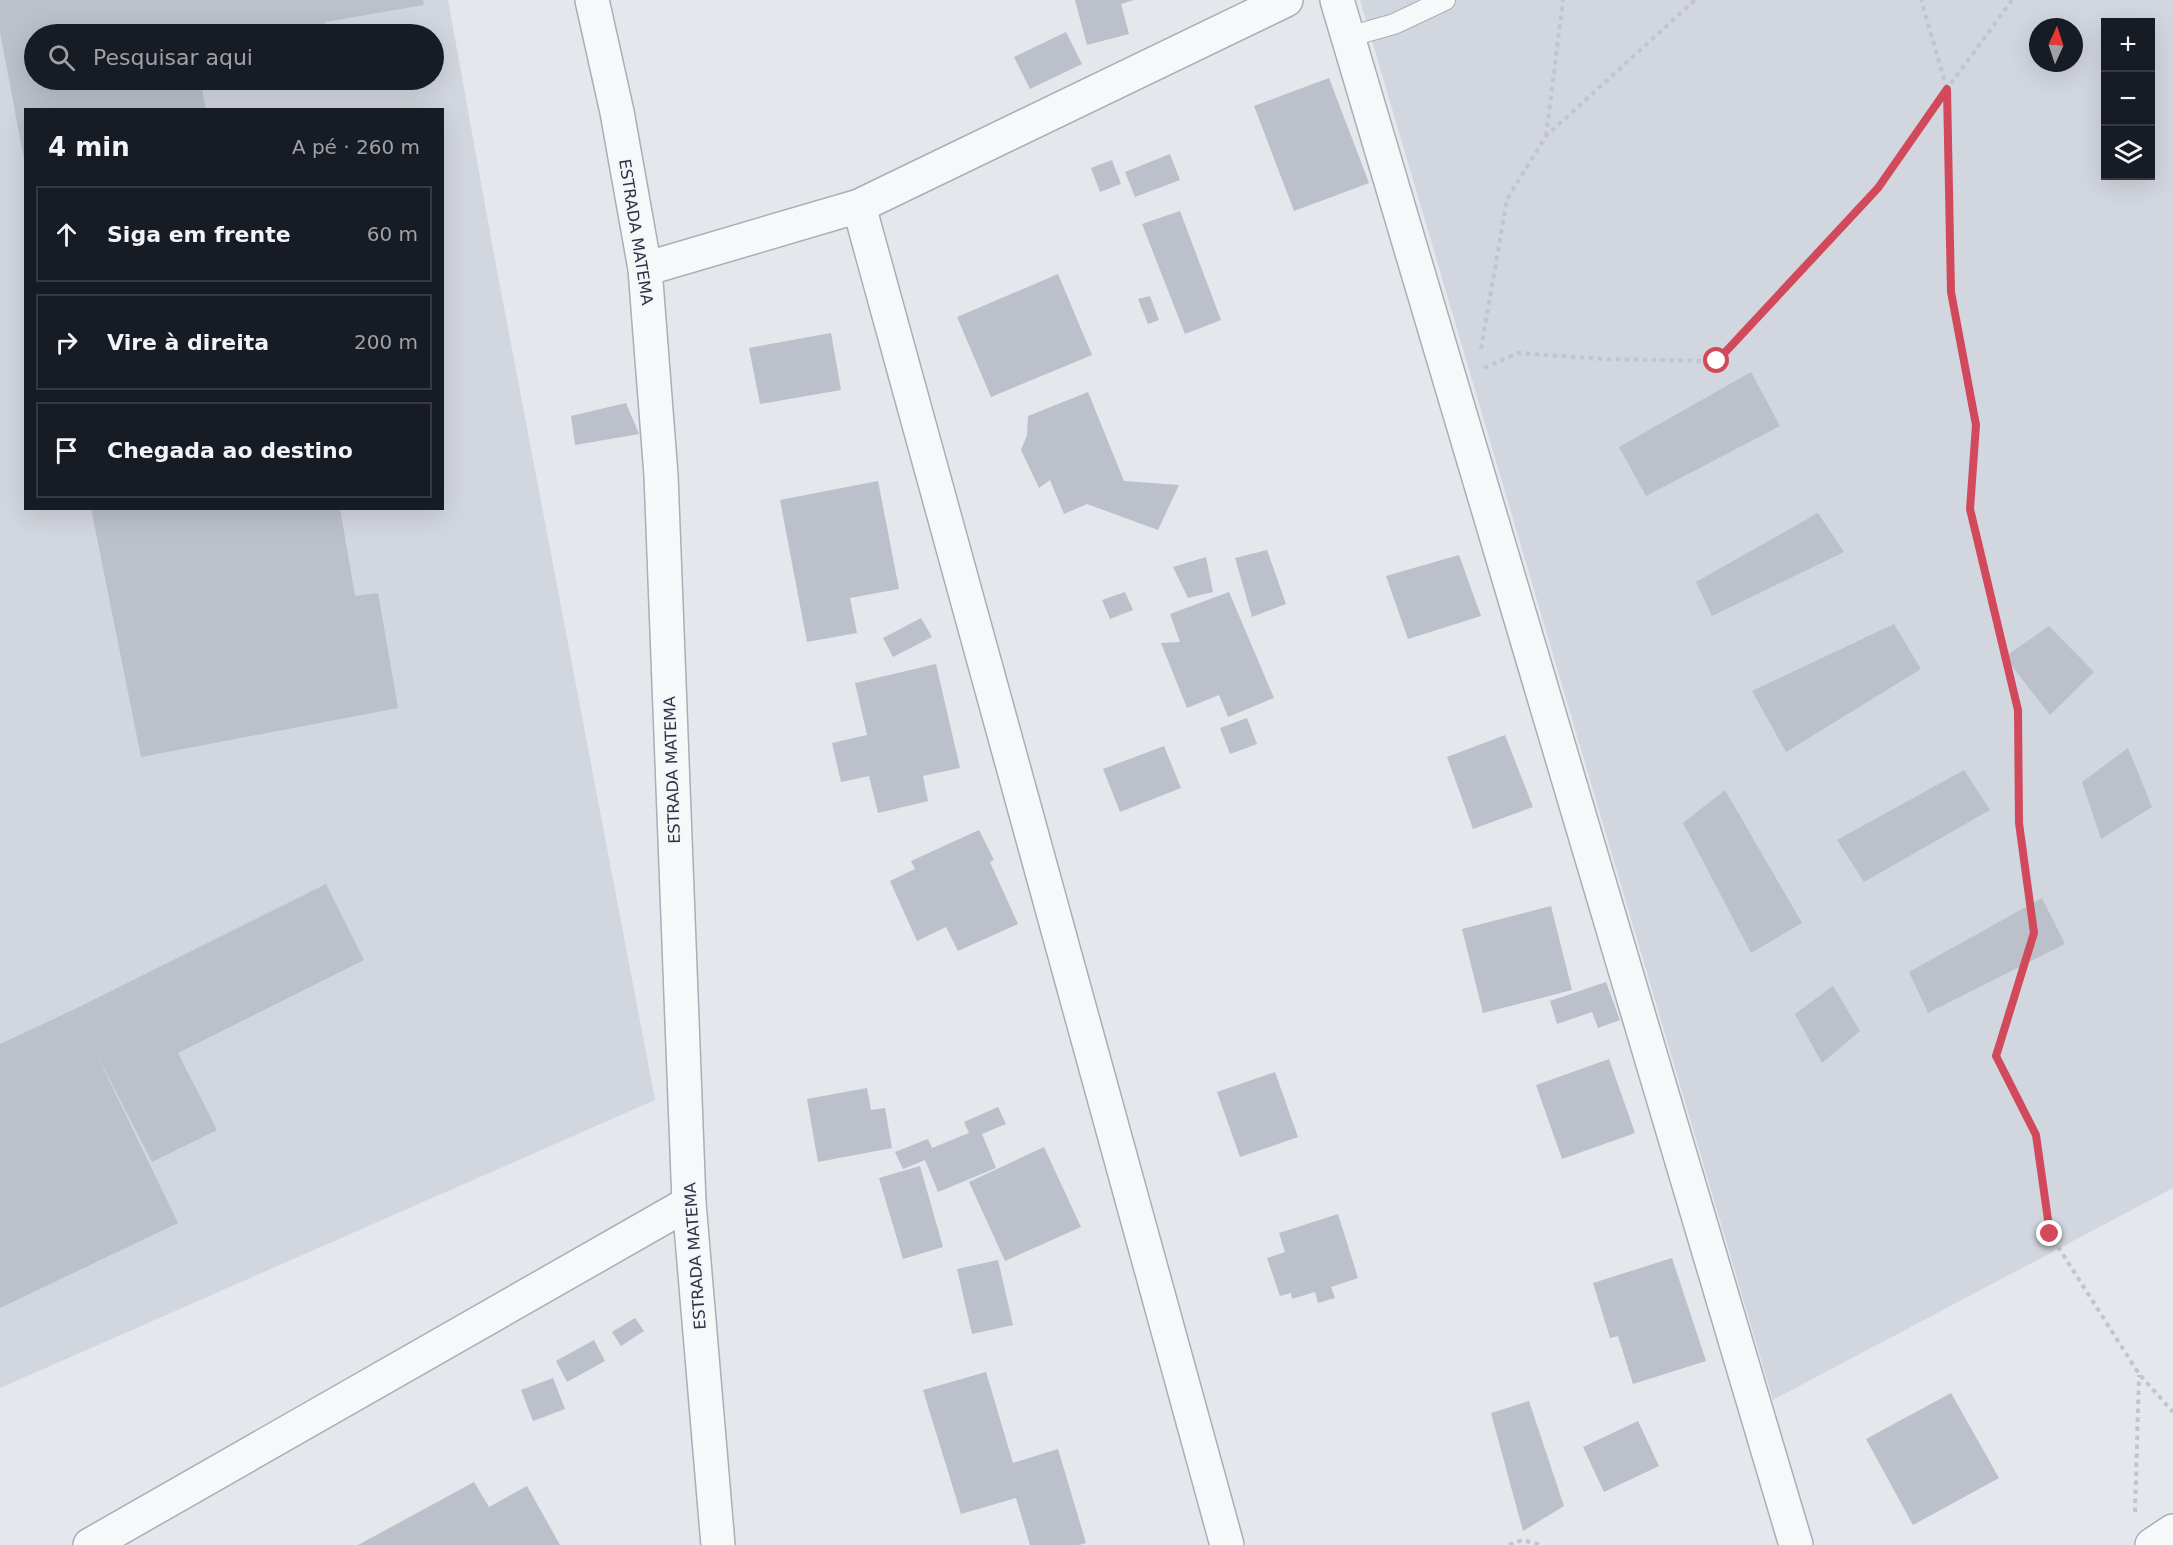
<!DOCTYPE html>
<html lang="pt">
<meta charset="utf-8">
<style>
:root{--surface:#171b24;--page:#242831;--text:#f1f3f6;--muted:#9ea1a6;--line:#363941}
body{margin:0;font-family:"DejaVu Sans",sans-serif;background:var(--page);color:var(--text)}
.controls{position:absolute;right:18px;top:18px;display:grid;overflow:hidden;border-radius:0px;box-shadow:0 6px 24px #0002}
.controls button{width:54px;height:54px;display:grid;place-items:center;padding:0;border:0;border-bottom:2px solid var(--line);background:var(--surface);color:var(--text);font:30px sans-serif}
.compass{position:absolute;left:2029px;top:18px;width:54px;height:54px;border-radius:50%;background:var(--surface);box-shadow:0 6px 24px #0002;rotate:3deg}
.stop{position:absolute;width:18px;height:18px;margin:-14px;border:4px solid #d1495b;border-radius:50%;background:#fff}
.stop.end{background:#d1495b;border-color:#fff;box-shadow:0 2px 6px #0008}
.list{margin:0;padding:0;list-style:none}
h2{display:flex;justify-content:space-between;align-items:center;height:78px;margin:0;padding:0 24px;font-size:26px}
h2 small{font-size:20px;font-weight:400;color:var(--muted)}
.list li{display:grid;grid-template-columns:39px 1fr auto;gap:18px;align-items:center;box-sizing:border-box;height:96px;margin:0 12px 12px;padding:0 12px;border:2px solid var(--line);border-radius:0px}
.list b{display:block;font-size:22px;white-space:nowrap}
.list em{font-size:20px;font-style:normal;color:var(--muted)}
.icon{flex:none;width:33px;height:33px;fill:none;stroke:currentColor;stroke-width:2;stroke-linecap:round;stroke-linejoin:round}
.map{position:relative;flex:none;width:2173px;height:1545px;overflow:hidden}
.search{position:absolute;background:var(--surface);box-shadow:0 6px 24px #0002;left:24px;top:24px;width:420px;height:66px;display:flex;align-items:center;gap:15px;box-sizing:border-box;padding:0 21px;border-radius:33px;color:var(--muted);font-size:22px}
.panel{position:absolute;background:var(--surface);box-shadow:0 6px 24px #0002;left:24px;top:108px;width:420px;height:402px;border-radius:0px}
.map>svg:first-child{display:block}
</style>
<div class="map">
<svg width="2173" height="1545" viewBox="0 0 2173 1545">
<rect width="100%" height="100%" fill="#e4e7ec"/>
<path fill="#d2d6de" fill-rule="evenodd" d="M0,0H448L495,260L655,1100L0,1388ZM34,34H434V80H34ZM26,110H442V508H26Z
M1360,0H2173V1188L1773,1400ZM2106,22H2150V176H2106ZM2038,27H2074V63H2038Z"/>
<path fill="#bbc0ca" d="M0,0H423L424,5L325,22L327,34H34V80L248,81L202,89L206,110H26L24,159L0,32Z
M1075,0H1134L1121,4L1129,34L1087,45Z
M1066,32L1082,64L1030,89L1014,57Z
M1329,78L1369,183L1294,211L1254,106Z
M1170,154L1180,180L1135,197L1125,172Z
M1112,160L1121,184L1100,192L1091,168Z
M1180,211L1221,320L1185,334L1142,224Z
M1058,274L1092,355L991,397L957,317Z
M1150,296L1159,320L1148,324L1138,299Z
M831,333L841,390L760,404L749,348Z
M1751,372L1780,426L1646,496L1619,447Z
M1088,392L1124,481L1179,485L1158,530L1087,504L1064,514L1050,480L1039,488L1021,450L1027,435L1028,416Z
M626,403L639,434L575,445L571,416Z
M878,481L899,589L850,598L857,633L807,642L780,500Z
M91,508H340L355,596L378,593L398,708L141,757Z
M1818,513L1844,552L1712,616L1696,582Z
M1267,550L1286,604L1252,617L1235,558Z
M1459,555L1481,616L1408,639L1386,576Z
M1206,557L1213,592L1188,598L1173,567Z
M1125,592L1133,610L1110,619L1102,600Z
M1229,592L1274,698L1228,717L1219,695L1187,708L1161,643L1180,642L1170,614Z
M921,618L932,637L893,657L883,638Z
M1894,624L1921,669L1786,752L1752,691Z
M2049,626L2094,672L2050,715L2005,657Z
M936,664L960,768L923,776L928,801L878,813L869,776L841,782L832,743L867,735L855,683Z
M1247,718L1257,744L1230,754L1220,728Z
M1505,735L1533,807L1473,829L1447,757Z
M1164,746L1181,788L1120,812L1103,769Z
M2128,748L2152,807L2101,839L2082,782Z
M1964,770L1990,810L1864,882L1837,840Z
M1725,790L1802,923L1751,953L1683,823Z
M979,830L994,860L990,862L1018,924L958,951L946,927L917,941L890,881L915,869L911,861Z
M326,884L364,960L178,1053L217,1130L152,1162L93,1047L178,1223L0,1308V1044L75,1009Z
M2042,898L2065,944L1928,1013L1909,972Z
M1551,906L1572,990L1483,1013L1462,929Z
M1606,982L1620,1020L1598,1028L1592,1012L1557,1024L1550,1001Z
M1833,986L1860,1031L1822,1063L1795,1014Z
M1609,1059L1635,1133L1562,1159L1536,1085Z
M1275,1072L1298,1137L1240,1157L1217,1092Z
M867,1088L871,1110L885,1108L892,1148L818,1162L807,1099Z
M998,1107L1006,1124L982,1134L996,1168L938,1192L925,1160L903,1169L895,1152L928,1139L932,1148L969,1133L964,1122Z
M1044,1147L1081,1227L1005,1261L969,1182Z
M920,1166L943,1247L903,1259L879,1178Z
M1338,1214L1358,1278L1331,1287L1335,1298L1318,1303L1315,1292L1292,1299L1291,1293L1280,1296L1267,1258L1285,1252L1279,1233Z
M1672,1258L1706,1361L1633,1384L1618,1336L1610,1338L1593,1283Z
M998,1260L1013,1325L972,1334L957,1269Z
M635,1318L644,1331L621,1346L612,1332Z
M594,1340L605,1361L567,1382L556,1361Z
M986,1372L1013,1463L1058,1449L1086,1543L1079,1545H1030L1016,1498L961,1514L923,1390Z
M553,1378L565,1409L533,1421L521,1390Z
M1951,1393L1999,1478L1913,1525L1866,1439Z
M1529,1401L1564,1506L1523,1531L1491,1413Z
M1638,1421L1659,1466L1604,1492L1583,1447Z
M474,1482L489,1507L527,1486L560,1545H358Z"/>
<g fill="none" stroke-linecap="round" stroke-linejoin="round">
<g stroke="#a9aeb7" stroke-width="22">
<path id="service" d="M1348,37L1394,24L1445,0"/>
</g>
<g stroke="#a9aeb7" stroke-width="36">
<path id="minor" d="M1337,0L1796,1545
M859,206L1286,0
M645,269L859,206L1227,1545
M90,1545L689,1203
M2152,1545L2173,1531"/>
</g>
<g stroke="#a9aeb7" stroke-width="36">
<path id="tertiary" d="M592,0L617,112L645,269L661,475L689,1203L718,1545"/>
</g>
<path stroke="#c2c5cb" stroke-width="4" stroke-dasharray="4.5 4.5" stroke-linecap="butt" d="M2012,0L1947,89L1951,292L1976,425L1970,509L2018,710L2019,823L2034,933L1996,1056L2036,1135L2050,1234L2139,1374L2173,1412
M1546,136L1563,0
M1481,349L1507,199L1546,136L1695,0
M1484,368L1518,353L1603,359L1717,361L1878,188L1947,89L1921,0
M2135,1512L2139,1375
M1509,1545L1522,1540L1542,1545"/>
<use href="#service" stroke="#f7f8fa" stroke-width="20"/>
<use href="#minor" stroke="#f7f8fa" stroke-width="33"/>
<use href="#tertiary" stroke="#f7f8fa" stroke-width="33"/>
</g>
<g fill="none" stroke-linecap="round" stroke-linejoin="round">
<path stroke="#d1495b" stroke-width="8" d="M1717,361L1878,188L1947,89L1951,292L1976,425L1970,509L2018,710L2019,823L2034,933L1996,1056L2036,1135L2050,1234"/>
</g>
<g text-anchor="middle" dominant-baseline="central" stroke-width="4.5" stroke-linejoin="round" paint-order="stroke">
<g font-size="16" fill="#2b3445" stroke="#f4f6f9">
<text transform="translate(636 232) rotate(81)">ESTRADA MATEMA</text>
<text transform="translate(672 770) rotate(-92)">ESTRADA MATEMA</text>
<text transform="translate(695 1256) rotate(-94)">ESTRADA MATEMA</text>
</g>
</g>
</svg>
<div class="controls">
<button>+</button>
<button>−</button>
<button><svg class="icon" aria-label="layers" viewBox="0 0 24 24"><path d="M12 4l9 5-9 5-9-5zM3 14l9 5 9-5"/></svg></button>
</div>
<svg class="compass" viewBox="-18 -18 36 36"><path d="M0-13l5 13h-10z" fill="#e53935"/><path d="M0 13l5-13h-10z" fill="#9ea1a6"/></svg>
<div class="stop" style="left:1717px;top:361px"></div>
<div class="stop end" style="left:2050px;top:1234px"></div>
<div class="search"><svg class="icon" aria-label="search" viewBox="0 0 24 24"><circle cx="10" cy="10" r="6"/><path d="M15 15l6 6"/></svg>Pesquisar aqui</div>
<section class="panel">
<h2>4 min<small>A pé · 260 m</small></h2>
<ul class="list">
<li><svg class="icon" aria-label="ahead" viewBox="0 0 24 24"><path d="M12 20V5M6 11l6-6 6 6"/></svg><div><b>Siga em frente</b></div><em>60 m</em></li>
<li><svg class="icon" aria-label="right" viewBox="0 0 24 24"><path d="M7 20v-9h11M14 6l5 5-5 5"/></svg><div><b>Vire à direita</b></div><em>200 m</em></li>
<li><svg class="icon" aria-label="arrive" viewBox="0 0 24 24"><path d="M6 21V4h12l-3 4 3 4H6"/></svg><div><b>Chegada ao destino</b></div></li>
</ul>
</section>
</div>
